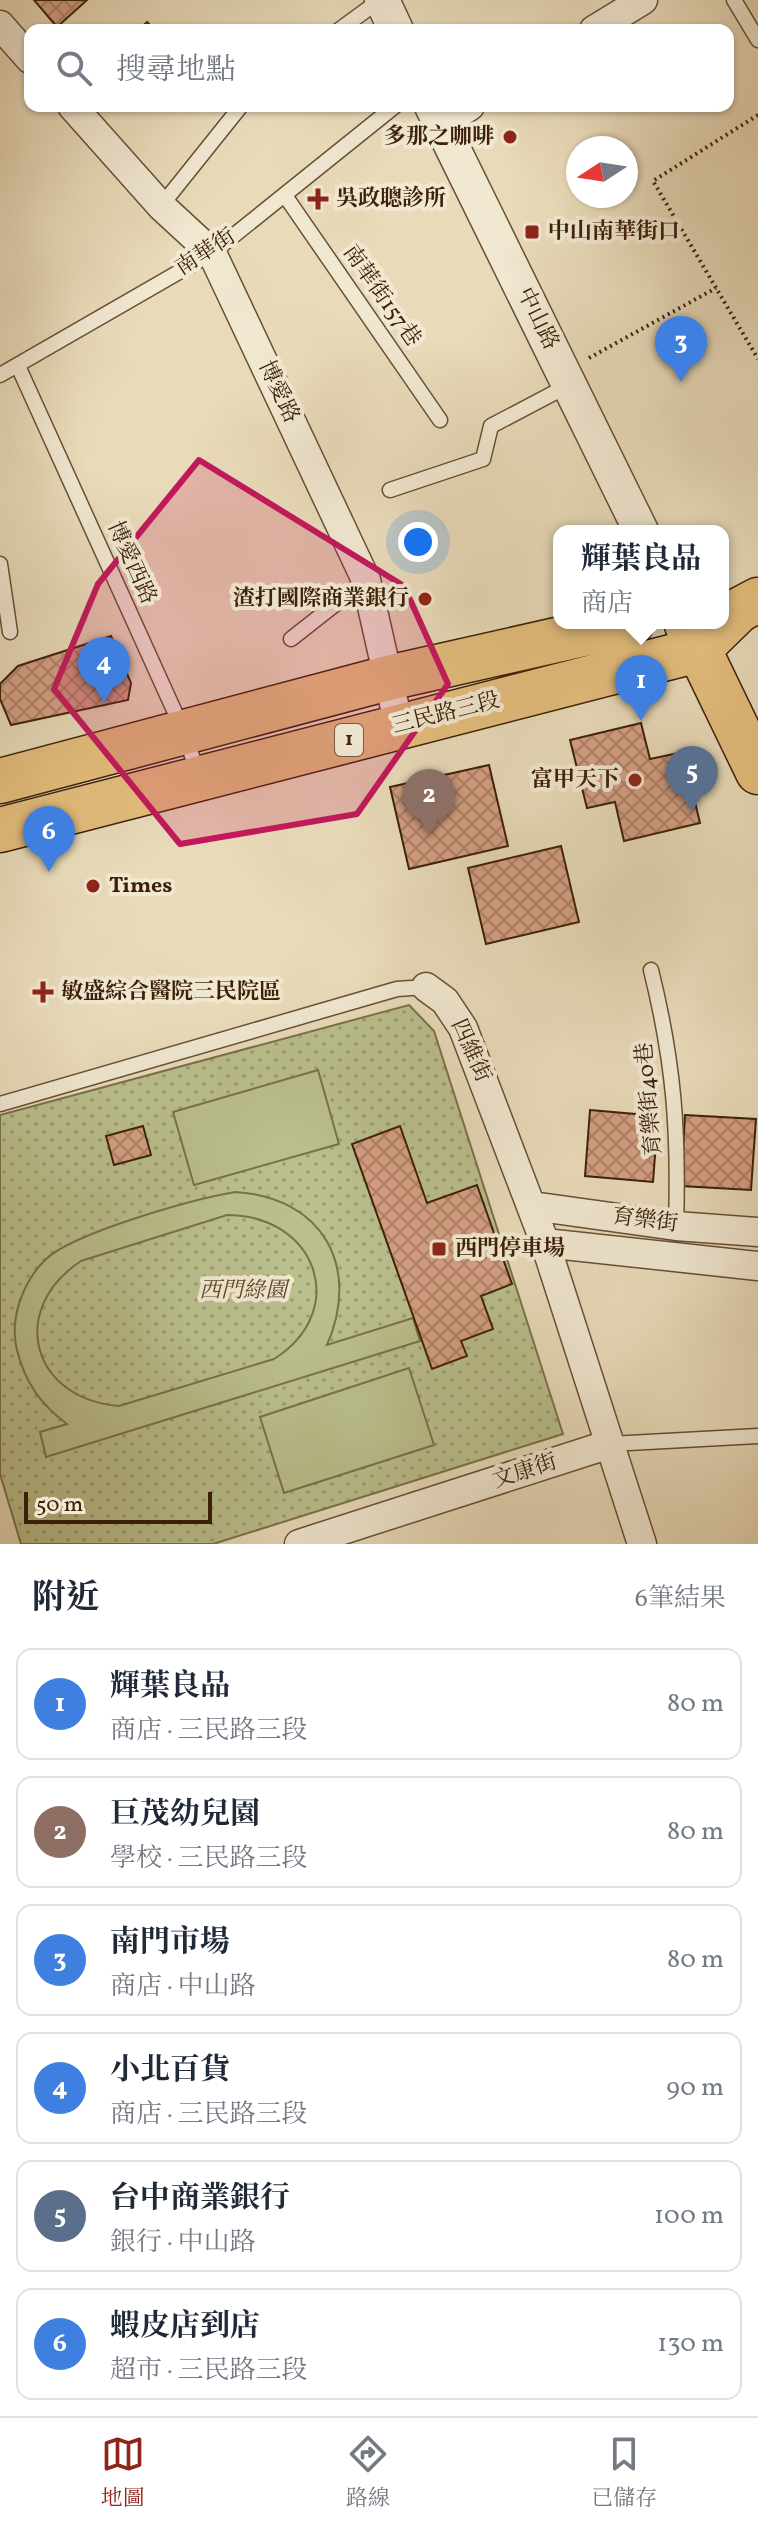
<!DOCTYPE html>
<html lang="zh-TW">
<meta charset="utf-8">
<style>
:root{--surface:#fff;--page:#f6f6f7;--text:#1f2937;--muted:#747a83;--line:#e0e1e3;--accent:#8f2418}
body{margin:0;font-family:Vollkorn,"Noto Serif TC",serif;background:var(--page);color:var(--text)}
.compass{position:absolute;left:566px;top:136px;width:72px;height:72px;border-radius:50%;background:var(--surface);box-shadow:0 2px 6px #0004;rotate:258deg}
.scale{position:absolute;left:24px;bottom:20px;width:188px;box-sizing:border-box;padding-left:8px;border:4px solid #3c2008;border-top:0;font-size:22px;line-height:28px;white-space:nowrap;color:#3c2008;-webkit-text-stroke:6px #f1e8d2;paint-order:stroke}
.you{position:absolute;left:418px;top:542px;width:28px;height:28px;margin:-20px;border:6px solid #fff;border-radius:50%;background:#1a73e8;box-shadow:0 0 0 12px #1a73e833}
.badge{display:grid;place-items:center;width:52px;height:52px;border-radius:50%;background:var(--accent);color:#fff;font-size:26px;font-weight:700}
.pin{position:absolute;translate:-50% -66px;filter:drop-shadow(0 2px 4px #0008)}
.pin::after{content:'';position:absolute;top:42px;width:28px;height:24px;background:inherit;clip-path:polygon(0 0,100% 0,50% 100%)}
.popup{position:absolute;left:553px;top:525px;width:176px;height:104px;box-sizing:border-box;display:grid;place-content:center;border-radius:16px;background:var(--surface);filter:drop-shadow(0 2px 6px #0005);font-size:26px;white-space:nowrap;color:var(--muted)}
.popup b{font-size:30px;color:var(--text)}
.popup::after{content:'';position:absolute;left:50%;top:100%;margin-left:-16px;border:16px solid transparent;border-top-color:var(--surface)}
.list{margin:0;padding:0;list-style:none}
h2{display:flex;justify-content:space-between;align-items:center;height:104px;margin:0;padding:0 32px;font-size:34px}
h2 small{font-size:26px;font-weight:400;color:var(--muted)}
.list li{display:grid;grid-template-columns:52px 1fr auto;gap:24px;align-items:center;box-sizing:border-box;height:112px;margin:0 16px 16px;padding:0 16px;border:2px solid var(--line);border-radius:16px}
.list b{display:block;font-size:30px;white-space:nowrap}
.list p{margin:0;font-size:26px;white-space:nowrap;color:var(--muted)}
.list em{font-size:26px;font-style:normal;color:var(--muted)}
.icon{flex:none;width:44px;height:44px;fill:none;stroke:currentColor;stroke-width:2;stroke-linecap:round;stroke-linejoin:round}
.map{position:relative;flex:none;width:758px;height:1544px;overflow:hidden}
.search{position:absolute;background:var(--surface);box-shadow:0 2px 6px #0004;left:24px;right:24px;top:24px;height:88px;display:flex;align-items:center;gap:20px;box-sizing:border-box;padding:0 28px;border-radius:16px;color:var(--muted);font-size:30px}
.sheet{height:872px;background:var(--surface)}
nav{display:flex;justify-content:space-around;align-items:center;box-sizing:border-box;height:112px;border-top:2px solid var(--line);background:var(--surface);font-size:22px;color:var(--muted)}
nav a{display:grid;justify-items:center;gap:4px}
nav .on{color:var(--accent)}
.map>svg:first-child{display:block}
</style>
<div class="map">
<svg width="758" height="1544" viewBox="0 0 758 1544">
<defs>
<pattern id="grass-dots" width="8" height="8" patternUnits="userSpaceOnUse" patternTransform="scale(2)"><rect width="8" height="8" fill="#babf8d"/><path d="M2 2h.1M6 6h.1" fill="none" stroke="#989b71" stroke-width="1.8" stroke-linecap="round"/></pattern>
<pattern id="building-cross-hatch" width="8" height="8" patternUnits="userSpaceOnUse" patternTransform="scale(2)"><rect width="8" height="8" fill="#d59f83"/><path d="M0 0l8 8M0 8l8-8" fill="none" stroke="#ae8169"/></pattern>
</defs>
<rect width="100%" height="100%" fill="#e9dbba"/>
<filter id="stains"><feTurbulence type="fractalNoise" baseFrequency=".0025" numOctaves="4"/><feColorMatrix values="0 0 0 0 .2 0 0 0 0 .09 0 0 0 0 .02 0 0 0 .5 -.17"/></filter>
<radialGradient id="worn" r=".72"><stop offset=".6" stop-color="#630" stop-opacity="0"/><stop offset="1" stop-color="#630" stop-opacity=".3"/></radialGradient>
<path fill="url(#grass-dots)" stroke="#7b704a" stroke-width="2" d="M409,1005L434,1031L563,1434L213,1544H21L0,1474V1115Z"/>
<path fill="#babf8d" stroke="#7b704a" stroke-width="2" fill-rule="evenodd" d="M318,1070L339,1144L194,1185L173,1112Z
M235,1192C323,1197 361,1267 327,1345L413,1318L420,1341L46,1457L40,1432L67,1424C40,1404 25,1382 17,1350C9,1319 23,1282 45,1260C72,1233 194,1199 235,1192ZM227,1215C316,1215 351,1310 274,1359L119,1406C32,1399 7,1310 81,1261Z
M409,1368L434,1445L284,1493L260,1417Z"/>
<path fill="url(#building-cross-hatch)" stroke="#3c2008" stroke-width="2" d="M34,0H87L57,27Z
M147,22L155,30H138Z
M111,636L131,683L128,700L11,725L0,699V684L18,666Z
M641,723L650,759L683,752L700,823L624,841L615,802L587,808L570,740Z
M489,765L508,846L409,869L390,787Z
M561,846L579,922L486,944L468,868Z
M590,1110L658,1116L653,1182L585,1176Z
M685,1115L756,1119L751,1190L681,1186Z
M143,1126L151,1155L114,1165L106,1136Z
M400,1126L427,1203L477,1185L512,1284L481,1296L493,1329L461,1341L467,1356L432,1369L352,1144Z"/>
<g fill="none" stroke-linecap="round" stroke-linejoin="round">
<g stroke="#674f34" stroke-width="17">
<path id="service" d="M734,0L758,40
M339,30L380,0
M286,197L440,420
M161,206L241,106
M18,366L183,730L199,776
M0,375L212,253L395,106
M390,490L483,459L491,426L569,385
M0,564L10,632
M291,639L366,580
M651,970C674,1063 679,1131 676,1226
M0,1104L397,989L426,987
M610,1444L758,1436"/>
</g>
<g stroke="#674f34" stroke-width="31">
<path id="minor" d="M0,25L30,59
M594,30L643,0
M72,106L161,206L212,253L366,580L399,726
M441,124L470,106
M426,987L445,1001L463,1028L545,1243L642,1544
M532,1206L676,1226L758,1232
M545,1243L758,1266
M299,1544L610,1444"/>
</g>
<g stroke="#674f34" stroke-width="37">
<path id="tertiary" d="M382,0L396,30
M432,106L641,531"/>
</g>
<g stroke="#3c2008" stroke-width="47">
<path id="primary" d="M687,625L758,772
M0,781L388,678L632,623
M0,830L698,650L739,610L758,600"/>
</g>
<path stroke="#3c2008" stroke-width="4" stroke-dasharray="2 4" stroke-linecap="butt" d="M758,115L653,181L758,359
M589,358L716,288"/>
<use href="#service" stroke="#f1e8d2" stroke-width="14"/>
<use href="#minor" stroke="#f1e8d2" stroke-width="28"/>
<use href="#tertiary" stroke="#f1e8d2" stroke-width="34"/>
<use href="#primary" stroke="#e4be7d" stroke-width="44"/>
</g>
<path fill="#c2185b" fill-opacity="0.2" stroke="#c2185b" stroke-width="6" stroke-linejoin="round" d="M199,460L404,586L448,684L357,814L180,844L54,689L98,584Z"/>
<g fill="#8f2418" stroke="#f1e8d2" stroke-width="3">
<circle cx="510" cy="137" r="8"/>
<path d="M314 187h8v8h8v8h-8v8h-8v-8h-8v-8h8z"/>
<rect x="524" y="224" width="16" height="16" rx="4"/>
<circle cx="425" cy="599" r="8"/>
<circle cx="635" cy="780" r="8"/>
<circle cx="93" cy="886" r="8"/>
<path d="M39 980h8v8h8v8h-8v8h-8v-8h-8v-8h8z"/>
<rect x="431" y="1241" width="16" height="16" rx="4"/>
</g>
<g text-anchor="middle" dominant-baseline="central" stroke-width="8" stroke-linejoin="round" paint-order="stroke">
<rect fill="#f1e8d2" stroke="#725c45" stroke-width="2" x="335" y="724" width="28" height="32" rx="6"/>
<g font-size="20" font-weight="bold" fill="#3c2008">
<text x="349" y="740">1</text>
</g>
<g font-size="22" font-weight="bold" fill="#3c2008" stroke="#f1e8d2" text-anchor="start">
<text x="494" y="137" text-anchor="end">多那之咖啡</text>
<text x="336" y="199">吳政聰診所</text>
<text x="548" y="232">中山南華街口</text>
<text x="409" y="599" text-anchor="end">渣打國際商業銀行</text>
<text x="619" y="780" text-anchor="end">富甲天下</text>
<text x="109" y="886">Times</text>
<text x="61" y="992">敏盛綜合醫院三民院區</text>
<text x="455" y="1249">西門停車場</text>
</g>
<g font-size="22" fill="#3c2008" stroke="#f1e8d2">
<text transform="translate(206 253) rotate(-33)">南華街</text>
<text transform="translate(381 296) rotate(55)">南華街157巷</text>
<text transform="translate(537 319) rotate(64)">中山路</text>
<text transform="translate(278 392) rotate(65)">博愛路</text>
<text transform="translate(131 563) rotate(66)">博愛西路</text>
<text transform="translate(446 714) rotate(-14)">三民路三段</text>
<text transform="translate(470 1051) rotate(66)">四維街</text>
<text transform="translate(650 1099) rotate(-95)">育樂街40巷</text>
<text transform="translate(645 1221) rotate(7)">育樂街</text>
<text transform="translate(525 1472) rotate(-18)">文康街</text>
</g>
<g font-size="22" font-style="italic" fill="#5c4829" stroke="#f1e8d2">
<text x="243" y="1291">西門綠園</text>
</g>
</g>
<rect width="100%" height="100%" filter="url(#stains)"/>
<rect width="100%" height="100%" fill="url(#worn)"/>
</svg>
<svg class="compass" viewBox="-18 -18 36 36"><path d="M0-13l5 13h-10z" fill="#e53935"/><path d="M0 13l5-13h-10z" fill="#747a83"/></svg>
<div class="scale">50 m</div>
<div class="you"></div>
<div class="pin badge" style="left:641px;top:721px;background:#3f7fe0">1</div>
<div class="popup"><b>輝葉良品</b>商店</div>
<div class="pin badge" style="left:429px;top:835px;background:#8d6e63">2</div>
<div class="pin badge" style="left:681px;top:382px;background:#3f7fe0">3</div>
<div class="pin badge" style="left:104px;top:703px;background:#3f7fe0">4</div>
<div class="pin badge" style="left:692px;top:812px;background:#5c6f8a">5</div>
<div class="pin badge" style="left:49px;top:872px;background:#3f7fe0">6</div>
<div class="search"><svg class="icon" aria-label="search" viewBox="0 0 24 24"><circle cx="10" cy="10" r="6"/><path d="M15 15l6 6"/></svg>搜尋地點</div>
</div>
<section class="sheet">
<h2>附近<small>6筆結果</small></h2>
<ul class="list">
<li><span class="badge" style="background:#3f7fe0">1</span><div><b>輝葉良品</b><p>商店 · 三民路三段</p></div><em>80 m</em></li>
<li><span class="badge" style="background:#8d6e63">2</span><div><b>巨茂幼兒園</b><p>學校 · 三民路三段</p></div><em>80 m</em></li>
<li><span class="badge" style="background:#3f7fe0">3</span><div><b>南門市場</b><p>商店 · 中山路</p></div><em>80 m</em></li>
<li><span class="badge" style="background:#3f7fe0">4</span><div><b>小北百貨</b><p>商店 · 三民路三段</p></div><em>90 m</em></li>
<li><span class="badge" style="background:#5c6f8a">5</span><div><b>台中商業銀行</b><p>銀行 · 中山路</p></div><em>100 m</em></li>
<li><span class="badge" style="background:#3f7fe0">6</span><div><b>蝦皮店到店</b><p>超市 · 三民路三段</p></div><em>130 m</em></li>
</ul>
</section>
<nav>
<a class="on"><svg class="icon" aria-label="map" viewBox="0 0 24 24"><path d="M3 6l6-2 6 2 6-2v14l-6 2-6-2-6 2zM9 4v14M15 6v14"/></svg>地圖</a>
<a><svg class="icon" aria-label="directions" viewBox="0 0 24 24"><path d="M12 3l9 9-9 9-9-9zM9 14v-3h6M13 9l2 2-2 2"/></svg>路線</a>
<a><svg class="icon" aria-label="saved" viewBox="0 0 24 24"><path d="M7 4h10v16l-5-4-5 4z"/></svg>已儲存</a>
</nav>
